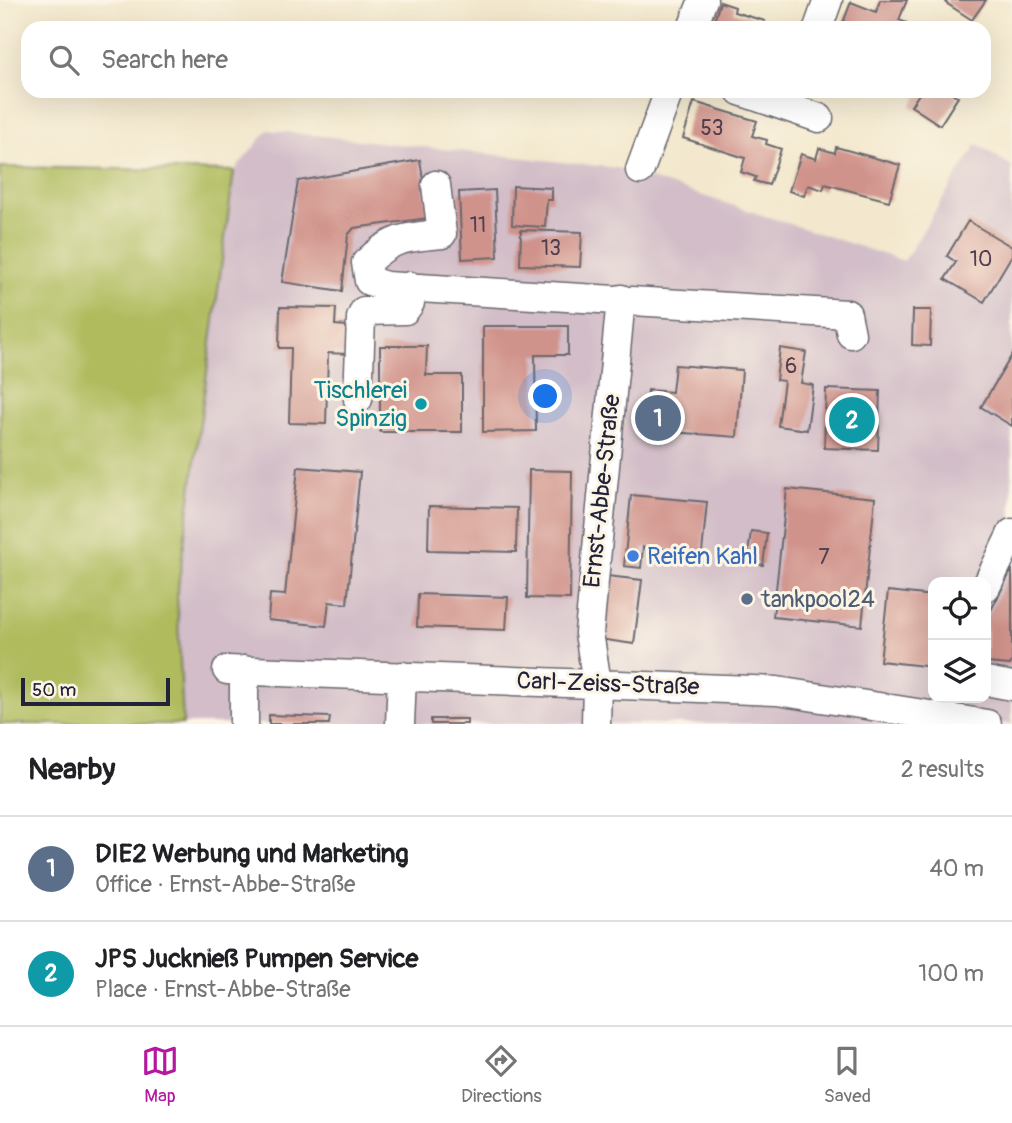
<!DOCTYPE html>
<meta charset="utf-8">
<style>
:root{--surface:#fff;--page:#f6f6f6;--text:#202124;--muted:#757577;--line:#e0e0e0;--accent:#b5179e}
body{margin:0;font-family:Pangolin,sans-serif;background:var(--page);color:var(--text)}
.controls{position:absolute;right:21px;bottom:21px;display:grid;overflow:hidden;border-radius:14px;box-shadow:0 7px 28px #0002}
.controls button{width:63px;height:63px;display:grid;place-items:center;padding:0;border:0;border-bottom:2px solid var(--line);background:var(--surface);color:var(--text);font:35px sans-serif}
.scale{position:absolute;left:21px;bottom:18px;width:149px;box-sizing:border-box;padding-left:7px;border:4px solid #22223b;border-top:0;font-size:19px;line-height:24px;white-space:nowrap;color:#22223b;-webkit-text-stroke:5px #fcf5e5;paint-order:stroke}
.you{position:absolute;left:546px;top:397px;width:24px;height:24px;margin:-18px;border:5px solid #fff;border-radius:50%;background:#1a73e8;box-shadow:0 0 0 10px #1a73e833}
.badge{display:grid;place-items:center;width:46px;height:46px;border-radius:50%;background:var(--accent);color:#fff;font-size:23px;font-weight:700}
.pin{position:absolute;translate:-50% -50%;border:4px solid #fff;box-shadow:0 2px 7px #0006}
.list{margin:0;padding:0;list-style:none}
h2{display:flex;justify-content:space-between;align-items:center;height:91px;margin:0;padding:0 28px;font-size:30px}
h2 small{font-size:23px;font-weight:400;color:var(--muted)}
.list li{display:grid;grid-template-columns:46px 1fr auto;gap:21px;align-items:center;box-sizing:border-box;height:105px;padding:0 28px;border-top:2px solid var(--line)}
.list b{display:block;font-size:26px;white-space:nowrap}
.list p{margin:0;font-size:23px;white-space:nowrap;color:var(--muted)}
.list em{font-size:23px;font-style:normal;color:var(--muted)}
.icon{flex:none;width:38px;height:38px;fill:none;stroke:currentColor;stroke-width:2;stroke-linecap:round;stroke-linejoin:round}
.map{position:relative;flex:none;width:1012px;height:724px;overflow:hidden}
.search{position:absolute;background:var(--surface);box-shadow:0 7px 28px #0002;left:21px;right:21px;top:21px;height:77px;display:flex;align-items:center;gap:18px;box-sizing:border-box;padding:0 24px;border-radius:21px;color:var(--muted);font-size:26px}
.sheet{height:301px;background:var(--surface)}
nav{display:flex;justify-content:space-around;align-items:center;box-sizing:border-box;height:98px;border-top:2px solid var(--line);background:var(--surface);font-size:19px;color:var(--muted)}
nav a{display:grid;justify-items:center;gap:4px}
nav .on{color:var(--accent)}
.map>svg:first-child{display:block}
</style>
<div class="map">
<svg width="1012" height="724" viewBox="0 0 1012 724">
<rect width="100%" height="100%" fill="#fcf5e5"/>
<filter id="ink" filterUnits="userSpaceOnUse"><feTurbulence type="fractalNoise" baseFrequency=".0143" numOctaves="2"/><feDisplacementMap in="SourceGraphic" scale="14" xChannelSelector="R" yChannelSelector="G"/><feConvolveMatrix kernelMatrix="1 2 1 2 8 2 1 2 1" color-interpolation-filters="sRGB"/></filter>
<filter id="wash" filterUnits="userSpaceOnUse"><feTurbulence type="fractalNoise" baseFrequency=".00686" numOctaves="4" result="noise"/><feDisplacementMap in="SourceGraphic" scale="28" xChannelSelector="R" yChannelSelector="G"/><feGaussianBlur stdDeviation="1.57" result="paint"/><feColorMatrix in="noise" values="0 0 0 0 0 0 0 0 0 0 0 0 0 0 0 0 0 1.4 0 .05"/><feComposite in="paint" operator="in"/></filter>
<g filter="url(#wash)">
<rect width="100%" height="100%" fill="#f3e8cd"/>
<path fill="#d2bdc8" fill-rule="evenodd" d="M268,130L617,168L904,261L977,144L1012,166V724H183L177,595L234,171ZM933,582H986V698H933Z"/>
<path fill="#afbb5d" stroke="#686e4c" stroke-width="2" d="M0,167L234,171L177,595L183,724H0Z"/>
<g id="blocks">
<path fill="#d0938b" d="M880,0H907L899,20L907,23L905,28H841L851,2L876,12Z
M947,0H986L972,20L946,3Z
M720,2L735,7L734,12L765,21L763,28H712Z
M921,91H949L958,97L940,125L911,106Z
M694,102L757,121L752,136L767,140L766,144L781,149L769,185L754,181L756,177L741,172L745,158L683,138Z
M836,147L900,165L889,201L825,184L823,190L808,185L804,196L789,191L801,154L816,159L819,148L835,153Z
M420,160L429,218L354,228L348,235L342,291L282,282L298,181Z
M513,186L552,188V200H547L545,227L512,225Z
M495,190L498,257L462,259L459,192Z
M968,221L1012,247V255L984,302L945,279L956,262L947,256Z
M521,230L582,232L580,267L520,265Z
M280,307L336,308L335,325L348,326L347,354L328,353L326,424L289,423L291,348H279Z
M913,310H931L930,346L912,345Z
M483,326H568V355H535L536,431L483,432Z
M380,346H427L426,375H462V432H380Z
M780,348L806,352L801,383L813,385L807,430L778,426L784,381L776,380Z
M1012,355V426L981,407Z
M675,365L742,370L737,437L645,430L648,390L672,392Z
M826,389L880,391L878,450L824,448Z
M298,467L360,472L347,604L329,602L326,626L268,620L270,594L285,595Z
M529,470L572,471L570,599L527,598Z
M787,489L875,498L862,626L773,617Z
M631,495L707,502L702,553L643,547L641,568L624,566Z
M429,506L517,508L516,552L428,550Z
M751,531L767,533L763,565L747,562Z
M1012,569V661L1010,665L986,663V620Z
M607,576L642,580L634,644L599,639Z
M888,591L933,596V667L880,661Z
M418,594L508,597L506,630L417,627Z
M269,715L330,717L329,724H269Z
M431,719H467V724H431Z"/>
</g>
</g>
<g filter="url(#ink)">
<use href="#blocks" fill-opacity="0" stroke="#6b676e" stroke-width="2"/>
<g fill="none" stroke-linecap="round" stroke-linejoin="round">
<g stroke="#6b676e" stroke-width="31">
<path id="minor" d="M692,28L703,0
M818,28L828,0
M740,91L819,118
M640,170L669,91
M436,185L442,234C407,237 392,237 366,263L369,281L386,286L847,314L851,334
M358,399L361,318L364,311L405,310L410,303V286
M986,587L1012,533
M227,670L777,691L987,724
M244,670V724
M986,681L1012,686
M400,724L402,676
M596,724L597,683L589,633L621,299"/>
</g>
<use href="#minor" stroke="#fff" stroke-width="28"/>
</g>
</g>
<circle fill="#0f9aa8" stroke="#fcf5e5" stroke-width="2.5" cx="421" cy="404" r="7"/>
<circle fill="#3f7fe0" stroke="#fcf5e5" stroke-width="2.5" cx="633" cy="556" r="7"/>
<circle fill="#5c6f8a" stroke="#fcf5e5" stroke-width="2.5" cx="747" cy="599" r="7"/>
<g text-anchor="middle" dominant-baseline="central" stroke-width="6" stroke-linejoin="round" paint-order="stroke">
<g font-size="21" fill="#4e3e4f">
<text x="712" y="128">53</text>
<text x="478" y="225">11</text>
<text x="551" y="248">13</text>
<text x="981" y="259">10</text>
<text x="791" y="366">6</text>
<text x="824" y="557">7</text>
</g>
<g font-size="24" fill="#0d838f" stroke="#fcf5e5" text-anchor="end">
<text x="407" y="390">Tischlerei<tspan x="407" dy="28">Spinzig</tspan></text>
</g>
<g font-size="24" fill="#22223b" stroke="#fcf5e5">
<text transform="translate(602 491) rotate(-84)">Ernst-Abbe-Straße</text>
<text transform="translate(608 684) rotate(2)">Carl-Zeiss-Straße</text>
</g>
<g font-size="24" fill="#366cbe" stroke="#fcf5e5" text-anchor="start">
<text x="647" y="556">Reifen Kahl</text>
</g>
<g font-size="24" fill="#4e5e75" stroke="#fcf5e5" text-anchor="start">
<text x="761" y="599">tankpool24</text>
</g>
</g>
</svg>
<div class="controls">
<button><svg class="icon" aria-label="locate" viewBox="0 0 24 24"><circle cx="12" cy="12" r="6"/><path d="M12 2v4M12 18v4M2 12h4M18 12h4"/></svg></button>
<button><svg class="icon" aria-label="layers" viewBox="0 0 24 24"><path d="M12 4l9 5-9 5-9-5zM3 14l9 5 9-5"/></svg></button>
</div>
<div class="scale">50 m</div>
<div class="you"></div>
<div class="pin badge" style="left:658px;top:418px;background:#5c6f8a">1</div>
<div class="pin badge" style="left:852px;top:420px;background:#0f9aa8">2</div>
<div class="search"><svg class="icon" aria-label="search" viewBox="0 0 24 24"><circle cx="10" cy="10" r="6"/><path d="M15 15l6 6"/></svg>Search here</div>
</div>
<section class="sheet">
<h2>Nearby<small>2 results</small></h2>
<ul class="list">
<li><span class="badge" style="background:#5c6f8a">1</span><div><b>DIE2 Werbung und Marketing</b><p>Office · Ernst-Abbe-Straße</p></div><em>40 m</em></li>
<li><span class="badge" style="background:#0f9aa8">2</span><div><b>JPS Jucknieß Pumpen Service</b><p>Place · Ernst-Abbe-Straße</p></div><em>100 m</em></li>
</ul>
</section>
<nav>
<a class="on"><svg class="icon" aria-label="map" viewBox="0 0 24 24"><path d="M3 6l6-2 6 2 6-2v14l-6 2-6-2-6 2zM9 4v14M15 6v14"/></svg>Map</a>
<a><svg class="icon" aria-label="directions" viewBox="0 0 24 24"><path d="M12 3l9 9-9 9-9-9zM9 14v-3h6M13 9l2 2-2 2"/></svg>Directions</a>
<a><svg class="icon" aria-label="saved" viewBox="0 0 24 24"><path d="M7 4h10v16l-5-4-5 4z"/></svg>Saved</a>
</nav>
